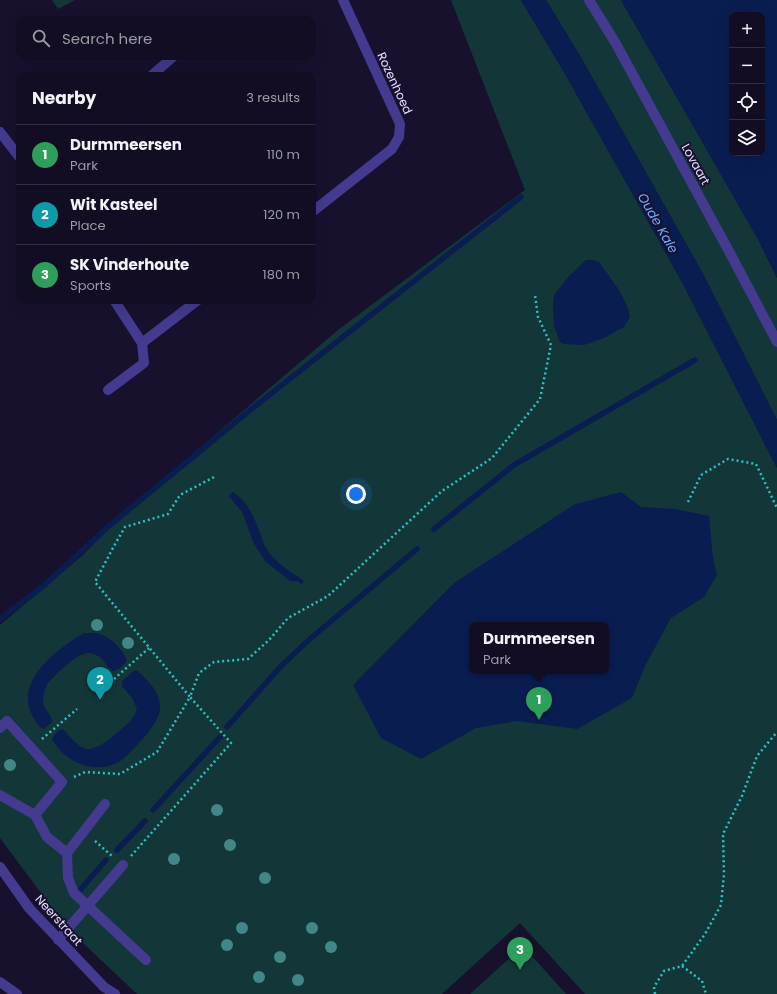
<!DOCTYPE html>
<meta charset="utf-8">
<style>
:root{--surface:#120d22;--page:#1f1b2f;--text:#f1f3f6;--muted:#9c9ca5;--line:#312d40;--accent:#0ad3ff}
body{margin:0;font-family:Poppins,sans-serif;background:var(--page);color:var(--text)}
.controls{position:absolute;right:12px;top:12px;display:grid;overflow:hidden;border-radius:8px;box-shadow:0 4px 16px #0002}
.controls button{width:36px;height:36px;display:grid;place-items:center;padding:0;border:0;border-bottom:1px solid var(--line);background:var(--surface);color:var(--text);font:20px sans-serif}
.you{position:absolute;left:356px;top:494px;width:14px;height:14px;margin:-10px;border:3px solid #fff;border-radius:50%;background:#1a73e8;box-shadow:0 0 0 6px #1a73e833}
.badge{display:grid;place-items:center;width:26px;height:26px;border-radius:50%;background:var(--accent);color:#fff;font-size:13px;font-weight:700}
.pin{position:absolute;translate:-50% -33px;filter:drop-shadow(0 1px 2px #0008)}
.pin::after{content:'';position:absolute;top:21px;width:14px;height:12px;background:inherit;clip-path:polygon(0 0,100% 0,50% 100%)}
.popup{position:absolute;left:469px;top:622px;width:140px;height:52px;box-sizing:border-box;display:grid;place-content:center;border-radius:8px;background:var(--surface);filter:drop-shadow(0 1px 3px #0005);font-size:13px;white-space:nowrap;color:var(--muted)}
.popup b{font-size:15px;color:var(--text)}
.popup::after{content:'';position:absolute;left:50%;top:100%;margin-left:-8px;border:8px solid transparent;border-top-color:var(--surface)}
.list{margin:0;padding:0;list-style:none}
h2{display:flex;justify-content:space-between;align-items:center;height:52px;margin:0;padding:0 16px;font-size:17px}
h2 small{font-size:13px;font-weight:400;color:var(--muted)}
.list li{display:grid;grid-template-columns:26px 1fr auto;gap:12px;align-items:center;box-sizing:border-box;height:60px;padding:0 16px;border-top:1px solid var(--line)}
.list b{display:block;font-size:15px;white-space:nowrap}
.list p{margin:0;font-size:13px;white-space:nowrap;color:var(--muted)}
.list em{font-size:13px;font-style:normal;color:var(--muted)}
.icon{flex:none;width:22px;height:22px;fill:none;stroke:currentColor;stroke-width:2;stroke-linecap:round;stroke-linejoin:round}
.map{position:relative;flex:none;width:777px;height:994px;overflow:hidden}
.search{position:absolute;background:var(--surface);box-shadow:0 4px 16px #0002;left:16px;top:16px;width:300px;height:44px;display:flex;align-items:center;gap:10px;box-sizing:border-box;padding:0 14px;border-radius:12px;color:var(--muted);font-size:15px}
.panel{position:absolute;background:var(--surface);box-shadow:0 4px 16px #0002;left:16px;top:72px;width:300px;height:232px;border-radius:12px}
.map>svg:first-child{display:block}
</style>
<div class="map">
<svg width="777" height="994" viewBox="0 0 777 994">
<rect width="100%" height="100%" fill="#18112e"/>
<path fill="#133739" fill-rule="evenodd" d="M52,0H75L58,9Z
M451,0H521L564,72L682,282L777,468V994H585L520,923L442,994H137L67,928L0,838V625L84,554L121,515L338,330L525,190ZM472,625H606V671H472Z
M546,0H621L759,241L777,278V420L702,272L583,61Z
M523,946L566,994H470Z"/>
<path fill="#091d50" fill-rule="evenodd" d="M521,0H546L583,61L702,272L777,420V468L682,282L564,72Z
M621,0H777V278L759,241ZM732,15H762V153H732Z
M586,260H593L599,262L619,290L628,308L630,317L624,327L604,338L584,345L564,344L560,342L554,326L553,304L554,295L569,276Z
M233,492C248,502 254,517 260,533C262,538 263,544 266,548C274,562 291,572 304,581L302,584L297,581H290L266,562L254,544L242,512L229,496Z
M621,492L641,507L676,509L709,516L713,558L717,575L704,597L671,618L645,666L632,698L577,729L517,721L476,728L421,759L381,738L353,685L454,583L575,504ZM472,625H606V671H472Z
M84,633C89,633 95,632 100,634C112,638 122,649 127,660C123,666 119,670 112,671C106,665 102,657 94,654C80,648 57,674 48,683C44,691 41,699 45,708C48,713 52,716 52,722L44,729C38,727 35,720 32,715C14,681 58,648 84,633Z
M135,670L138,671C148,681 158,690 160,704C162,714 153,726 147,734C141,741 127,757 119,762C102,772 78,767 64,754C59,750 56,745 52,740C53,735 58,730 63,729C70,736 77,747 87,749C98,751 124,728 131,720C134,717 135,713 137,709L132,698L122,686V681Z"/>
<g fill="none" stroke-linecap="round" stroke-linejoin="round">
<path stroke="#091d50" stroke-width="5.5" d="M434,529L514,465L695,360
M0,619L41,588L110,525L249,411L521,197
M227,727L281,666L311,638L417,549
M153,810L220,737
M117,850L145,821
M81,889L106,860"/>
<path stroke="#2bc3c6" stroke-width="2.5" stroke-dasharray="2 3" stroke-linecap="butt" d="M688,502L701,475L728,459L756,464L777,508
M114,679L149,648
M42,739L77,709
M74,777L85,772L120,774L157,752L190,697L95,582L114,546L125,527L168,514L180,495L216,476
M95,841L112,856
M131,856L231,743L190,697L199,673L214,662L248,659L269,640L288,618L328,596L442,491L492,458L540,399L551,345L538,317L535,295
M682,966L702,981L706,994
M655,994L654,987L664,971L682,966L705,934L721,905L724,874L723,834L742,796L757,756L777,732"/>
<path stroke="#443a8f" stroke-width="10" d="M589,0L615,42L731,255L777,342
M151,76L174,56
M0,132L20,158
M312,212L392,149L399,137L400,124L343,0
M114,300L142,343L198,300
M108,390L144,363L142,343
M0,728L7,721L62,782L35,815L0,795
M35,815L47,837L67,853L68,878L74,893L146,960
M67,853L105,804
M0,867L29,908L104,987L115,994
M58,940L123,865
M0,982L17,994"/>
</g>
<g fill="#418788">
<circle cx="97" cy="625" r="6"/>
<circle cx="128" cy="643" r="6"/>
<circle cx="10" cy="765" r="6"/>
<circle cx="217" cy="810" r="6"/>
<circle cx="230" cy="845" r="6"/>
<circle cx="174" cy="859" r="6"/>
<circle cx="265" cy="878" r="6"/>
<circle cx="242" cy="928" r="6"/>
<circle cx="312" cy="928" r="6"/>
<circle cx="227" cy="945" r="6"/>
<circle cx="331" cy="947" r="6"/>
<circle cx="280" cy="957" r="6"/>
<circle cx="259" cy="977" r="6"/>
<circle cx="298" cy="980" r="6"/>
</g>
<g text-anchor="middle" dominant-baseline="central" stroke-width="4" stroke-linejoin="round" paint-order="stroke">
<g font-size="12" fill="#e5deff" stroke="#18112e">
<text transform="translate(395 83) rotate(65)">Rozenhoed</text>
<text transform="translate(696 164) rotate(61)">Lovaart</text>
<text transform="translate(59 920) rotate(48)">Neerstraat</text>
</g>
<g font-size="13" font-style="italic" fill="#6cafff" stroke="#18112e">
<text transform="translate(658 223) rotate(60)">Oude Kale</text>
</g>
</g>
</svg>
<div class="controls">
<button>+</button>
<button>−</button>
<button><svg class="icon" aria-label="locate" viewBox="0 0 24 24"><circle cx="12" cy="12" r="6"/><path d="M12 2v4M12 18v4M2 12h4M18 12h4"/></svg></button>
<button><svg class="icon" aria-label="layers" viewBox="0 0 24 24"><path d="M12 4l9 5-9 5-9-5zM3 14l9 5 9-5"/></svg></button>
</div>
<div class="you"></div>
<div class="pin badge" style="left:539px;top:720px;background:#2e9e5b">1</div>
<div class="popup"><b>Durmmeersen</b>Park</div>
<div class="pin badge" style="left:100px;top:700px;background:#0f9aa8">2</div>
<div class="pin badge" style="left:520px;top:970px;background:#2e9e5b">3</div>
<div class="search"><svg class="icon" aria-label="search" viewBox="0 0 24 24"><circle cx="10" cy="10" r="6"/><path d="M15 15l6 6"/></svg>Search here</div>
<section class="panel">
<h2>Nearby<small>3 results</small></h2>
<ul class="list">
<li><span class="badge" style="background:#2e9e5b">1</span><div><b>Durmmeersen</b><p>Park</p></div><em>110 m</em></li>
<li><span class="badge" style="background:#0f9aa8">2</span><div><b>Wit Kasteel</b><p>Place</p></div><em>120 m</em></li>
<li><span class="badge" style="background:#2e9e5b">3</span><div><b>SK Vinderhoute</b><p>Sports</p></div><em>180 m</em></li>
</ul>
</section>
</div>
